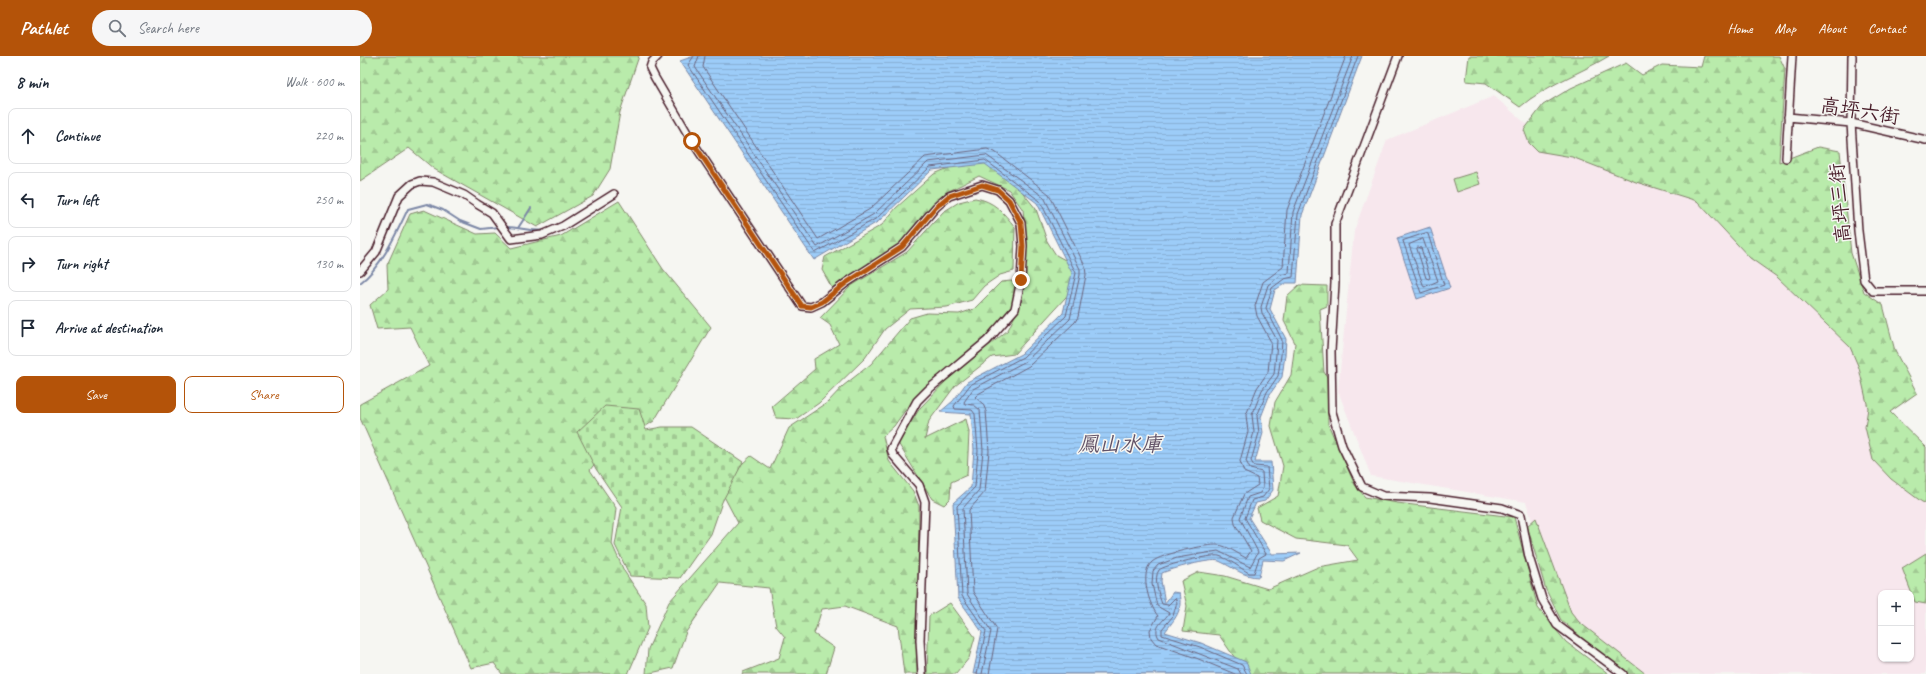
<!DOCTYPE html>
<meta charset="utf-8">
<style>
:root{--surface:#fff;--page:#f6f6f7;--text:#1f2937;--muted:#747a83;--line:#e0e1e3;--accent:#b45309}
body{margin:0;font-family:Caveat,"LXGW WenKai TC",sans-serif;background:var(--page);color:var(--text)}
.controls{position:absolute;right:12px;bottom:12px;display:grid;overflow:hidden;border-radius:8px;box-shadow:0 1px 3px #0004}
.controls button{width:36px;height:36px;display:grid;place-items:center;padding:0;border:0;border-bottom:1px solid var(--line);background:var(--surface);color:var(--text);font:20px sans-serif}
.stop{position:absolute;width:12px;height:12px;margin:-9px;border:3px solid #b45309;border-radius:50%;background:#fff}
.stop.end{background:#b45309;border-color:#fff;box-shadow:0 1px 4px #0008}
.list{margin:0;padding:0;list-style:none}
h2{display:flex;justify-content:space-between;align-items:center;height:52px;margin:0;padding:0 16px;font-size:17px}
h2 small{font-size:13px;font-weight:400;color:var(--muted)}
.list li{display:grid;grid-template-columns:26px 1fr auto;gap:12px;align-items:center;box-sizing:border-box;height:56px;margin:0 8px 8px;padding:0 8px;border:1px solid var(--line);border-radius:8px}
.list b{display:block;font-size:15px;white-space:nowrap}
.list em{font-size:13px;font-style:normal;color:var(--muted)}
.actions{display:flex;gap:8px;padding:12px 16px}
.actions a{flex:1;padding:9px 0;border:1px solid var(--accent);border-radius:8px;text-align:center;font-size:14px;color:var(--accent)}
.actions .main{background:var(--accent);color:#fff}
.icon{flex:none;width:22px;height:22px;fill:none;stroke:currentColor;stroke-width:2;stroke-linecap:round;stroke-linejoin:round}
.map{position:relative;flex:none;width:1566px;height:618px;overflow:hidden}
header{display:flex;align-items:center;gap:24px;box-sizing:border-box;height:56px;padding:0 20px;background:var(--accent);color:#fff}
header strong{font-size:19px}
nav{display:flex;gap:22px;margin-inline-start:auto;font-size:14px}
.search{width:280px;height:36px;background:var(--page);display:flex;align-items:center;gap:10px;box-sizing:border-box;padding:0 14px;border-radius:22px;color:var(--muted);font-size:15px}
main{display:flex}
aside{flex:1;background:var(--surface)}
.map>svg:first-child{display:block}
</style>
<header>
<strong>Pathlet</strong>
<div class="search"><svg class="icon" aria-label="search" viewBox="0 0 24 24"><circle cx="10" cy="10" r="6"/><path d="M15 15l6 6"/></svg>Search here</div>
<nav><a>Home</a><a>Map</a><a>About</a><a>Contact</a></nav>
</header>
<main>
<aside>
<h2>8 min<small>Walk · 600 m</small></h2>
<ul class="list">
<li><svg class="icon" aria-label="ahead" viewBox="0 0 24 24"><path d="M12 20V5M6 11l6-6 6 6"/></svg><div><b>Continue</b></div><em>220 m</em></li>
<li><svg class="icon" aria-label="left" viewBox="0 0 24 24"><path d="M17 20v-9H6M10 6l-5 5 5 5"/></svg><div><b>Turn left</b></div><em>250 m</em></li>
<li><svg class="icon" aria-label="right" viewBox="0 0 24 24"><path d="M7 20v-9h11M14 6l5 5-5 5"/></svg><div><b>Turn right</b></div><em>130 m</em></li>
<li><svg class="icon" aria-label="arrive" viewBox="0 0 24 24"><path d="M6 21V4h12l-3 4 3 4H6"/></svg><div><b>Arrive at destination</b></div></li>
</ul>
<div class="actions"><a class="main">Save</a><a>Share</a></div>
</aside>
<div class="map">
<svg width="1566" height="618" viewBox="0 0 1566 618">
<defs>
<pattern id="forest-firs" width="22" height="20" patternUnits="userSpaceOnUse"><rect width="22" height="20" fill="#b9ebab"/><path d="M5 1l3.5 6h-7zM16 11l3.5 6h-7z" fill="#a1c993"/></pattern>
<pattern id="cemetery-stones" width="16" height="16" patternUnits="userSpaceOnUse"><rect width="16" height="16" fill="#b9ebab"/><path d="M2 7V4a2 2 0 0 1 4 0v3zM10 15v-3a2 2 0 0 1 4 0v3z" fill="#a1c993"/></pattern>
<pattern id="water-rules" width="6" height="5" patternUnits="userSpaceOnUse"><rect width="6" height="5" fill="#9cccf8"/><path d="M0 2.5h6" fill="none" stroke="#88afd5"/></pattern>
</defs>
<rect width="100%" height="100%" fill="#f6f6f2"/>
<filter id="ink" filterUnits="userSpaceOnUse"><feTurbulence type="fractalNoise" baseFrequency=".025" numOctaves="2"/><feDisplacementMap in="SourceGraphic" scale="8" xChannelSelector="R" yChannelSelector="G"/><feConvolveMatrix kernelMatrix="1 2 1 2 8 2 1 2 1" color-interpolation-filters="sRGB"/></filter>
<g filter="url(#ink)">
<path fill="#f7e7ed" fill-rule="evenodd" d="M1134,40L1187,86L1344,118L1505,294L1521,353L1566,413V618H1272L1203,559L1166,446L1011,420L978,335L994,175L1027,84ZM1521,537H1551V603H1521Z"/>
<path fill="url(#forest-firs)" stroke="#82856b" d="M0,0H279L260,56L250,113L233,140L177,171L74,113L49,92L0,125Z
M1109,0H1249C1219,18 1186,29 1160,51L1126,27L1106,25Z
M1344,0H1419L1425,13L1419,106L1458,91L1480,95L1491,197L1504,236L1523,249L1535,295L1557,337L1530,356L1566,391V447L1562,446L1531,423L1513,404L1505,371L1508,352L1499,312L1490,291L1417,221L1390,202L1337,145L1276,126L1212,101L1177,95L1169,87L1164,74L1183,49L1211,32L1266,7L1282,19L1302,9L1341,11Z
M613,102L647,117L676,153L687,185L696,199L716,210L715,231L654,298L632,301L595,330L569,365L565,383L606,363L609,376L607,419L591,426L590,443L584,449L572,443L538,387L560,352L586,325L648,274L662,245L667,188L663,154L649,134L619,120L585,137L558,165L542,186L472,232L462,214L465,201L522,169L536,152L574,118Z
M615,142C634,145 643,156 655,171L654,215L640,219L624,230L612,244L587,251L550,253L525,273L505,302L459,347L436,363L416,362L412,350L455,313L454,303L479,288L470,269L460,262L491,230L547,196L583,156L599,146Z
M259,145L303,213L351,271L294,365L242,398L230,414L256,452L252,488L264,515L286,548L288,572L268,618H142L134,607L111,612L0,362V348L69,310L50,271L17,273L10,249L28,233L27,209L50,158L64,154L117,178L135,177L151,192L201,180Z
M651,225L658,227L652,251L629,277L599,302L562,336L544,356L534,370L523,380L529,405L553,435L559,450L557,618H544L538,570L485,550L462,553L454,578L474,592L466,618H382L383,616L419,602L425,581L416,570L409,532L360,527L326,576L313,612L286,618L288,593L309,546L378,467L358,429L391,400L410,413L429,372L467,347L483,330L511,308L550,262L567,257L599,258L614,253L641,226Z
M939,229L967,230V250L960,253L964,316L967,321L968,368L995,429L1005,441L1037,447L1154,461L1178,552L1206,586L1249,618H886L859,579L823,575L827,550L821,525L839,516L865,520L908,533L958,511L998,504L987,489L936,483L900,464L897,452L918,440L923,410L911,370L915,346L931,319L935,287L924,265L927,240Z
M1176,462L1211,556L1219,566L1286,618H1264L1201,564L1186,534L1167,470Z
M1566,497V548L1555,546L1542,512Z
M590,547L615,581L609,602L596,618H567L569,560Z"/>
<path fill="url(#cemetery-stones)" stroke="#82856b" d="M245,350L279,353L286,374L302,371H331L383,406L362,446L351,478L320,522L270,520L255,489L262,451L236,413L217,376Z"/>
<path fill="#b9ebab" stroke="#82856b" d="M1116,116L1120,128L1097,136L1093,123Z"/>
<path fill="url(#water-rules)" stroke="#7b87a6" d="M334,0H1002L942,159L937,227H926L915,234L910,253L926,283L925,299L922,321L910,338L901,361L903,377L895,406H911L913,434L905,445L896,447L889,462L912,498L941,497L924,505L903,504L899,521C883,521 873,511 859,505C851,502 811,513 802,517L801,525L805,547L813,536L819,537C823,556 815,562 805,576L841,587L886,606L891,618H613L622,576L598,542L593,447L611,431L614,394L611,358L580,356L593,345L607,326L661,298L703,257L712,217L677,147L625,108L572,114L519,165L454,204L320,5Z
M1070,171L1090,232L1057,243L1037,182Z"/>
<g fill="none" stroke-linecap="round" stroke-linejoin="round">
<path stroke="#6b647d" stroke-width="1" d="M334,0L328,9L455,197L517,162L570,111L625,104L680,145L716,217L706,260L663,301L610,329L594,350L595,353L612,354L615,358L618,395L615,431L597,450L602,540L626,575L617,618
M339,0L335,11L457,191L514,158L568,106L626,99L684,141L720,213V219L710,263L666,305L613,333L604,346L605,348L614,349L620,354L623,395L619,434L603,452L607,538L631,575L622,618
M345,0L343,11L458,183L510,153L565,101L627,93L635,96L689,138L725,210L726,219L718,261L715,266L669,310L618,338L615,341L623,348L626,355L629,395L625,436L609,454L613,536L637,573L629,618
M1066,177L1068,178L1084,229L1061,237L1043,185Z
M1063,183L1078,225L1064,231L1049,189Z
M1058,191L1061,192L1070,221L1069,223L1066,222L1057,193Z
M875,618L836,602L796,588L791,582L790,574L798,560C789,549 779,517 792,506C801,498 847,488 858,489C868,490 878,498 886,502L891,495L875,468L874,461L884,438L898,429L897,422L884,416L880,405L888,376L886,359L897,332L908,316L911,286L897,260L895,250L903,226L923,211L927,154L986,0
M881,618L878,613L799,582C792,571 804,565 809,557L797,550L792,528L793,515L798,509L817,502L858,495L890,511L898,496L880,462L888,441L900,437L903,432L902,416L890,413L886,405L894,376L892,359L902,334L914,318L916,298L917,284L902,257L901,251L908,229L921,219L929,217L933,156L993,0
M887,618L882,609L840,591L802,579V573L813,560L817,546L815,542L808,549L802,548C799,540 793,522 799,514C804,509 852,498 859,500C869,503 880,512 889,517H894L899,502L906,498L885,462L892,444L903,441L909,433L907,411L894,410L891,405L899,377L897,360L907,336L918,320L921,299L922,284L906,252L912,232L924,223L933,221L938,158L998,0"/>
<path stroke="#7b87a6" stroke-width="2" d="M196,170L243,141
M144,171C160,170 168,177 186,174
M158,172L171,152
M0,227C22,210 36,178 48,153L67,148L83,154L100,165L121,173L139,171"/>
<g stroke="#4a1f2b" stroke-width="10">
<path id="street" d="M298,0L292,6L290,12L295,22L332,85L442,250L451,251L462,246L486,227L542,191L576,151L589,140L622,129L638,134L649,144L661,167L663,190L661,224L655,253L627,285L569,333L557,345L531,393L533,399L559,429L565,446L560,584L562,618
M1038,0L975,168V227L971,295L972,356L982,390L1002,431L1023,440L1070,442L1142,452L1161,459L1169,501L1182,543L1197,569L1263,618
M1492,0L1491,67L1498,175L1504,224L1513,235H1566
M1428,61L1491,67L1566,84
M1426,102L1432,0
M0,215L16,196L39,140L52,128L60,125L73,126L104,139L117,148L132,157L151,183L182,179L203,170L254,138"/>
</g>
<use href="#street" stroke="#f6f6f2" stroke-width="7"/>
</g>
</g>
<g fill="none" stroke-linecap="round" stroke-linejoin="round" filter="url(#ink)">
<path stroke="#b45309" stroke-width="5" d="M332,85L442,250L451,251L462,246L486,227L542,191L576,151L589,140L622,129L638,134L649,144L661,167L663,190L661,224"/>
</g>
<g text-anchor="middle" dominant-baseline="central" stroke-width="3" stroke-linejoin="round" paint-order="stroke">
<g font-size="20" fill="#4a1f2b" stroke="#f6f6f2">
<text transform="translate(1500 55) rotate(9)">高坪六街</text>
<text transform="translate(1480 147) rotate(-95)">高坪三街</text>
</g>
<g font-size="21" font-style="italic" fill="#635368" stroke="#f6f6f2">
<text x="760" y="388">鳳山水庫</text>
</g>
</g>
</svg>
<div class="controls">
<button>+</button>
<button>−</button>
</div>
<div class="stop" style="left:332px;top:85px"></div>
<div class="stop end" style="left:661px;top:224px"></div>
</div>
</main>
